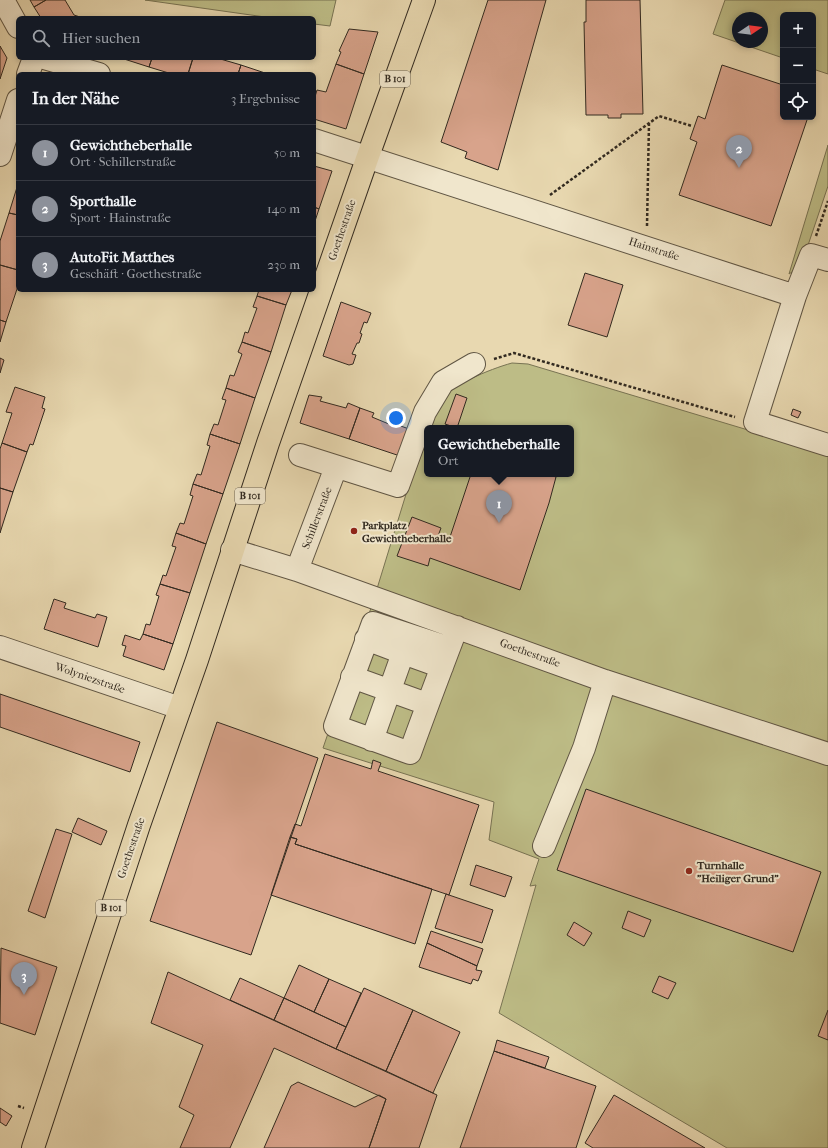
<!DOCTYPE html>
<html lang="de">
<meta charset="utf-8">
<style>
:root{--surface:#171b24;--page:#242831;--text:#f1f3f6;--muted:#9ea1a6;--line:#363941;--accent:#8c9099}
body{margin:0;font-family:"IM FELL French Canon",serif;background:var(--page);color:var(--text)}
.controls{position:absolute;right:12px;top:12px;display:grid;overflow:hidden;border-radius:6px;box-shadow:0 2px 6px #0003}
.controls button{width:36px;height:36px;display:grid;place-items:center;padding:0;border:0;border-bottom:1px solid var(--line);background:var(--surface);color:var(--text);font:20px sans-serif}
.compass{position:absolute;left:732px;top:12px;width:36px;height:36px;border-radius:50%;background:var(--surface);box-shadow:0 2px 6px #0003;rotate:77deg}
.you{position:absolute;left:396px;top:418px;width:14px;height:14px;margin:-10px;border:3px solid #fff;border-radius:50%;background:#1a73e8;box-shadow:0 0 0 6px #1a73e833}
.badge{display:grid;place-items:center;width:26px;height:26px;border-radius:50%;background:var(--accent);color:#fff;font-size:13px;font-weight:700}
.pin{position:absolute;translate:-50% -33px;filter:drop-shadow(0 1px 2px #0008)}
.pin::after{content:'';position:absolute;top:21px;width:14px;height:12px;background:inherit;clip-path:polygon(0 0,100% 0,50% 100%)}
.popup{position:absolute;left:424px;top:425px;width:150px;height:52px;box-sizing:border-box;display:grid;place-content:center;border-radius:6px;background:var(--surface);filter:drop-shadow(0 1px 3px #0005);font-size:13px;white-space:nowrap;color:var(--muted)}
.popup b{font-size:15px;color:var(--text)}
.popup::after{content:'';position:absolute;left:50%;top:100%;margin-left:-8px;border:8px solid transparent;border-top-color:var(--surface)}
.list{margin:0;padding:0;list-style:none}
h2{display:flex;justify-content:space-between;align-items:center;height:52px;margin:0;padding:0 16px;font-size:17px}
h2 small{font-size:13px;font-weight:400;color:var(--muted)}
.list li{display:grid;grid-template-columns:26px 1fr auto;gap:12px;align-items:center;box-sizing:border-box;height:56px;padding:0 16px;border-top:1px solid var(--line)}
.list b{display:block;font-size:15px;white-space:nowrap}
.list p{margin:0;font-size:13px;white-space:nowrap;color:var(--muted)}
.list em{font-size:13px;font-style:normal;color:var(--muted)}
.icon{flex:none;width:22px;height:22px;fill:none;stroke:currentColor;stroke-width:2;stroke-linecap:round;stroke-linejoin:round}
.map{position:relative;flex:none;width:828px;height:1148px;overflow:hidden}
.search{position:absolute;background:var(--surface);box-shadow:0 2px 6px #0003;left:16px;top:16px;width:300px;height:44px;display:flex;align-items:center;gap:10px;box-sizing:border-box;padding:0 14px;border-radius:6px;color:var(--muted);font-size:15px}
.panel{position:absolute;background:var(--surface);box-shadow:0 2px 6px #0003;left:16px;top:72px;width:300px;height:220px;border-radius:6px}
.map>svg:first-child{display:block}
</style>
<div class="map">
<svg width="828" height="1148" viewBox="0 0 828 1148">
<rect width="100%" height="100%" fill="#e8d8b0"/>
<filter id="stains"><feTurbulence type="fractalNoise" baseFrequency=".005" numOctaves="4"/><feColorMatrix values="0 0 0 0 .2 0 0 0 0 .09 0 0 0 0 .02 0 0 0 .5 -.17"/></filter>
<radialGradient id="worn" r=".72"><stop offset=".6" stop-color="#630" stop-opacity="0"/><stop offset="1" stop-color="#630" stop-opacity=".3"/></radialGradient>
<path fill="#bdbc86" stroke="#787353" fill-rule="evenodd" d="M145,0H336L330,26L314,24V18H272Z
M725,0H828V74L813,69V15H783V58L713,34ZM738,18H762V42H738Z
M828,145V186L801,266L789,274Z
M512,363L528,364L828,454V1148H727L499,1013L536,885L530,886L539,859L489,840L494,802L323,748L372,605L430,416C432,412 433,408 435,405C448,386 490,369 512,363ZM427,428H571V474H427Z"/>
<path fill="#d8a38b" stroke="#322a20" d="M30,0H46L34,7Z
M46,0H65L74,15L80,17V18H41L34,7Z
M488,0H546L498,170L465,158L467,152L441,142Z
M586,0H640L643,114H621V118H608V115H586L584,22H586Z
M349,29L378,32L364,74L336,64L341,52L339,51Z
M0,46L7,58L0,79Z
M121,58H152L149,67Z
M152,58H193L188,74H172L149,67Z
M193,58H217L241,65L238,74H188Z
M336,64L364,74L346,129L314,119V100L317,90L326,92Z
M241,65L268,74H238Z
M722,65L783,85V117H808L771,226L679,195L697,142L690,139L698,116L705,119Z
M314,166L332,171L319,209L314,207Z
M18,184V215L9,213Z
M314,207L319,209L314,224Z
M9,213L18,215V270L0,265V241Z
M0,265L18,270V286L6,322L0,320Z
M585,273L623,285L607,337L568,325Z
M259,290H292L286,305L257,296Z
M257,296L286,305L271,352L242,342L245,332L248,333L257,308L253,307Z
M341,302L371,313L367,323L364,322L360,333L362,334L359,343H357L352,354L356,355L353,364L349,365L323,356Z
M0,320L6,322L0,342Z
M242,342L271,352L255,398L226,388L230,375L234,376L242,354L238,352Z
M0,358L4,360L0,373Z
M15,387L45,397L42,408L45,409L33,445L30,444L27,452L2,443L12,413L6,412Z
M226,388L255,398L240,444L210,434L214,424L218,425L226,400L222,399Z
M456,394L467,398L457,428L445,424Z
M309,395L322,397L320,401L346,408L348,403L360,408L349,439L300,423Z
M360,408L374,413L372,417L396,427L398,425L409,429L400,456L349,439Z
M793,409L801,412L798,418L791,415Z
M210,434L240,444L223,494L193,484L197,474L201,475L210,446L207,445Z
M2,443L27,452L13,492L0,488V449Z
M471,474H546L556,477L549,503L520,590L430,558L428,566L397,556L412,517L441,528L438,536L449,540Z
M193,484L223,494L206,544L176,533L180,523L184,524L193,496L190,495Z
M0,488L13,492L0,533Z
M176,533L206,544L190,593L160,584L163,575L166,576L176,547L172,546Z
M160,584L190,593L173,644L143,634L146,624L150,625L159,596L156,595Z
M54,599L66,603L64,608L95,618L97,614L107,617L98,647L44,629Z
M143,634L173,644L164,670L123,656L126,646L122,645L125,635L140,640Z
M0,694L140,742L130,772L0,727Z
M217,722L318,758L251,955L150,921Z
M325,754L371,769L373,760L381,763L378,771L479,805L449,895L295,844L297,839L290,837L295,824L301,826Z
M586,789L821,872L793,952L557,870Z
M78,818L107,831L101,845L72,832Z
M56,829L72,834L45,918L28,911Z
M290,837L297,839L295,844L432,889L415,944L271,895Z
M476,865L512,877L505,897L470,885Z
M446,894L493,910L482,943L435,928Z
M628,911L651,920L644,937L622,928Z
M574,922L592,933L584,946L567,935Z
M431,931L483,949L477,966L427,943Z
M427,943L477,966L476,970L482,971L478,981L473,979L471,984L419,967Z
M1,948L57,967L35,1035L0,1023Z
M299,965L329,979L314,1012L284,998Z
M168,972L437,1095L419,1148H369L386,1099L274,1048L230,1148H180L194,1115L179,1107L203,1045L151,1023Z
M659,976L676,983L668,999L652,992Z
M240,978L284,998L274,1020L230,1000Z
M329,979L361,993L346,1027L314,1012Z
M364,988L413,1010L386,1071L336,1049Z
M284,998L346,1027L336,1049L274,1020Z
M413,1010L460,1032L433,1093L386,1071Z
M828,1010V1040L818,1036Z
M497,1040L549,1057L545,1068L494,1051Z
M494,1051L596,1086L576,1148H460Z
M298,1082L355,1107L379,1095L386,1099L369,1148H264L291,1086Z
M614,1095L705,1148H593L585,1143Z
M0,1108L12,1116L6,1126L0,1122Z"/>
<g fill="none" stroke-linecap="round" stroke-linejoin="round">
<g stroke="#605644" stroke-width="24">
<path id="minor" d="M3,0L18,27
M44,58L99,74
M28,74L34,58
M314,140L795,296
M0,155L18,100
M828,260L811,255L795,296L755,422L828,445
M300,455L398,486L425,412L443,382L474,364
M232,550L297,570L605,681L828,754
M297,570L336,467
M366,639L403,653
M0,647L180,708
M449,648L373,623L335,726L410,753C425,711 441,669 457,627
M352,677L427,704
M372,740L403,653L442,667
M544,846L584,748L605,681"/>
</g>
<g stroke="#322a20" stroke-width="24">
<path id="major" d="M33,1148L139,825L197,660L268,443L368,156L424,0"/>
</g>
<path stroke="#322a20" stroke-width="2.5" stroke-dasharray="3 2" stroke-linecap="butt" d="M550,195L659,116L692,126
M647,226L649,123
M816,236L828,201
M494,359L514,353L735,417
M18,1106L24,1108"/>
<use href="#minor" stroke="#f0e6cc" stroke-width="22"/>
<use href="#major" stroke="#e8d8b0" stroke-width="22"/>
</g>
<g fill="#8f2418" stroke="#f0e6cc" stroke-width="1.5">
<circle cx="354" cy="531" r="4"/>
<circle cx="689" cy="871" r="4"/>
</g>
<g text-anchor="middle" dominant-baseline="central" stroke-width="4" stroke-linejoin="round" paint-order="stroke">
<g fill="#f0e6cc" stroke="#6b6254" stroke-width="1">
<rect x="380" y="71" width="30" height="16" rx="3"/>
<rect x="235" y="488" width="30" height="16" rx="3"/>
<rect x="96" y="900" width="30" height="16" rx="3"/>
</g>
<g font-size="10" font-weight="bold" fill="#322a20">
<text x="395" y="79">B 101</text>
<text x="250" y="496">B 101</text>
<text x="111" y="908">B 101</text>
</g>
<g font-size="11" fill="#322a20" stroke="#f0e6cc">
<text transform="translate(342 230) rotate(-71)">Goethestraße</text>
<text transform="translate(654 249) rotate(18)">Hainstraße</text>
<text transform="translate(317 518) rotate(-69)">Schillerstraße</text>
<text transform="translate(530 653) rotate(20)">Goethestraße</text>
<text transform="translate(90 678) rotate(19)">Wolyniezstraße</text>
<text transform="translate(131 848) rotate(-71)">Goethestraße</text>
</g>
<g font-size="11" font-weight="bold" fill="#322a20" stroke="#f0e6cc" text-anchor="start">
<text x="362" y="525">Parkplatz<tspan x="362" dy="13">Gewichtheberhalle</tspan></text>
<text x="697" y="865">Turnhalle<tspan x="697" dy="13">"Heiliger Grund"</tspan></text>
</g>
</g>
<rect width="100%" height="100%" filter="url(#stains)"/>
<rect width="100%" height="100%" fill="url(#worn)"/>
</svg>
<div class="controls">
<button>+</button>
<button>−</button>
<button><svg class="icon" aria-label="locate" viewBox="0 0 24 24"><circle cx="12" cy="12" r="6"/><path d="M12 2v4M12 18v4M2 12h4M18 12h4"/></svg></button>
</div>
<svg class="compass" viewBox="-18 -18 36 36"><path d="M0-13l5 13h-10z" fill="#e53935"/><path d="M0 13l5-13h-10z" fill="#9ea1a6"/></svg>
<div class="you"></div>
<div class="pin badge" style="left:499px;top:523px">1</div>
<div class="popup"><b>Gewichtheberhalle</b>Ort</div>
<div class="pin badge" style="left:739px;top:168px">2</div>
<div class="pin badge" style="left:24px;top:995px">3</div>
<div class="search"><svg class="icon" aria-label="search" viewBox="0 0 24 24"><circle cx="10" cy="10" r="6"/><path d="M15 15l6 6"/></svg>Hier suchen</div>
<section class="panel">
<h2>In der Nähe<small>3 Ergebnisse</small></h2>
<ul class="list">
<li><span class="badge">1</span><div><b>Gewichtheberhalle</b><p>Ort · Schillerstraße</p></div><em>50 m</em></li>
<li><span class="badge">2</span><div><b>Sporthalle</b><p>Sport · Hainstraße</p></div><em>140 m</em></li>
<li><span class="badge">3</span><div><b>AutoFit Matthes</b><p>Geschäft · Goethestraße</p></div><em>230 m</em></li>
</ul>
</section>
</div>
